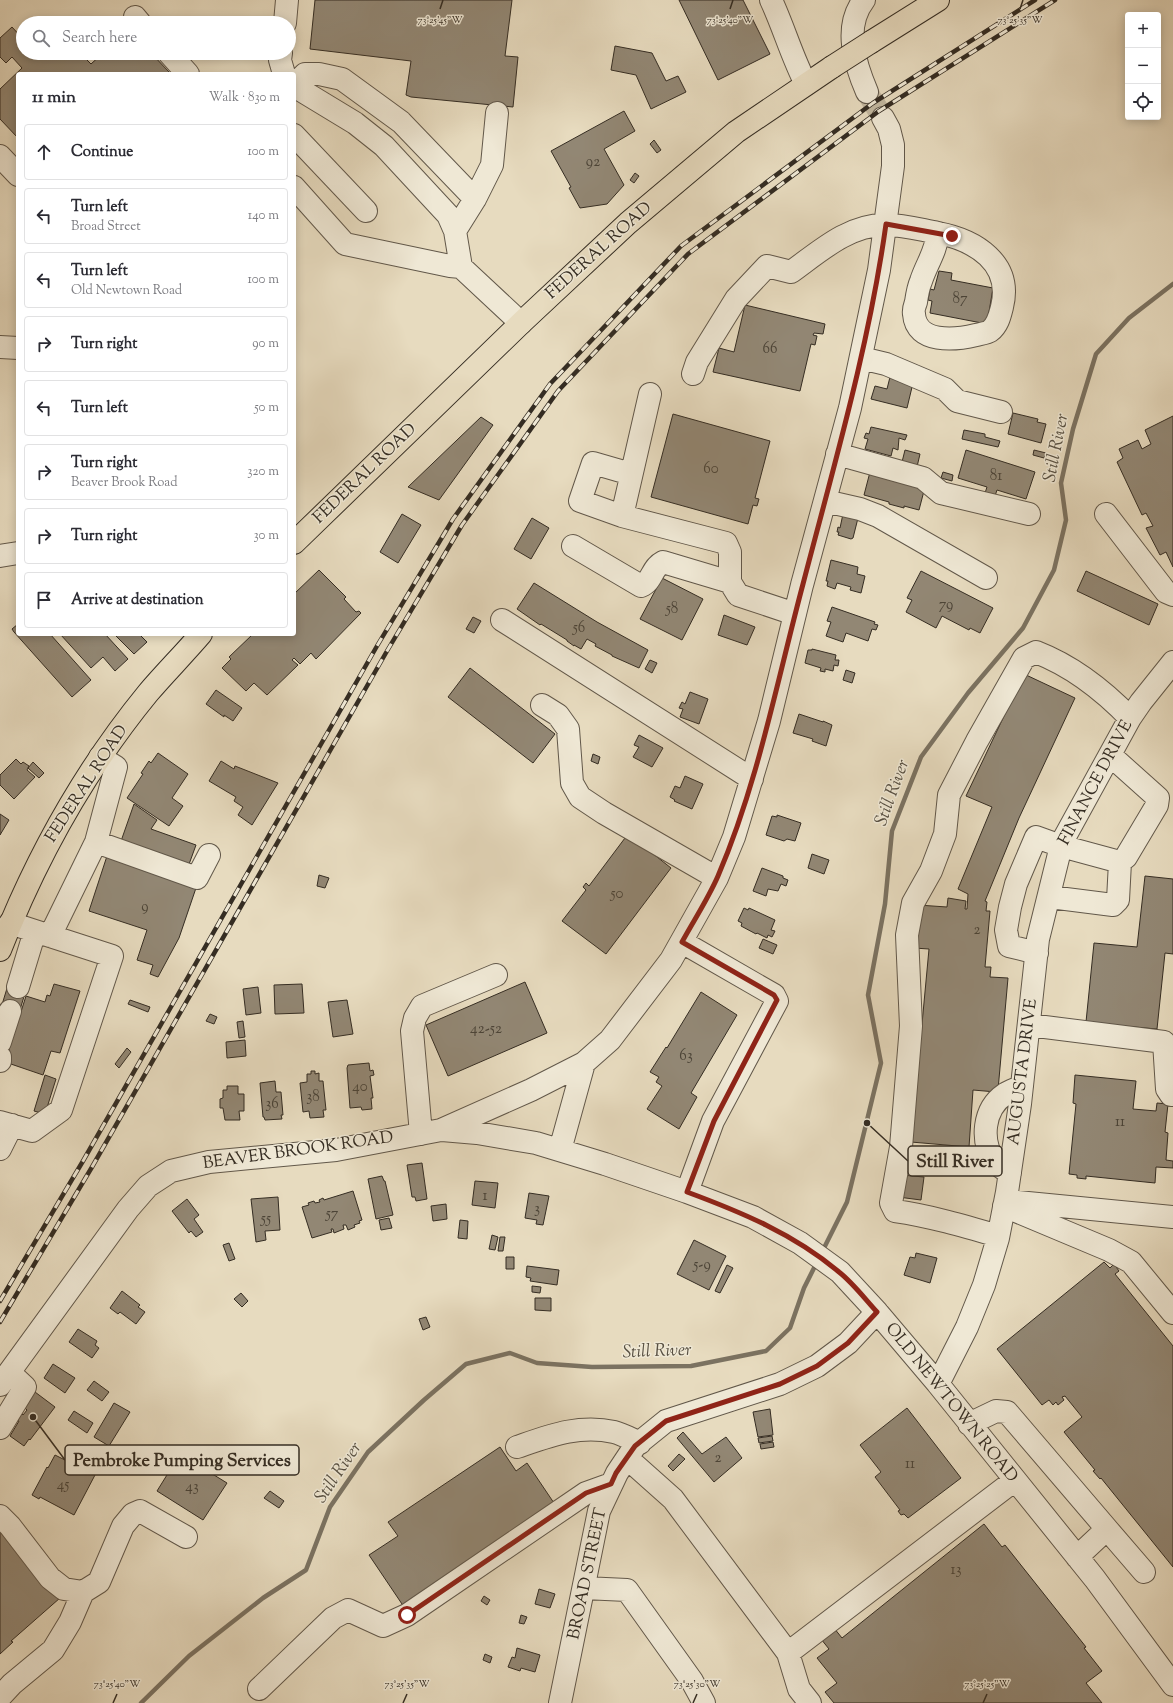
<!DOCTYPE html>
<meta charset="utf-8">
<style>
:root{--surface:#fff;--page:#f2f2f3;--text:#2b2b33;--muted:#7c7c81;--line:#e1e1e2}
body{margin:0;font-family:"Sorts Mill Goudy",serif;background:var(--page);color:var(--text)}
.controls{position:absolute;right:12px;top:12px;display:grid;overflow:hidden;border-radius:4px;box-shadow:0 2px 10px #0003}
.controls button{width:36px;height:36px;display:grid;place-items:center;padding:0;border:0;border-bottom:1px solid var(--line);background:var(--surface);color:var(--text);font:20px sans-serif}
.stop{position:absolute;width:12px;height:12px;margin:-9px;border:3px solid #8f2418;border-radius:50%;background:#fff}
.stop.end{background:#8f2418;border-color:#fff;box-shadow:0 1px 4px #0008}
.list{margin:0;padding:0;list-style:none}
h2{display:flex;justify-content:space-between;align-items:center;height:52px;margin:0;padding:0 16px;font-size:17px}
h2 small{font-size:13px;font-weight:400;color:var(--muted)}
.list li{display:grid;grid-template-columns:26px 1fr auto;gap:12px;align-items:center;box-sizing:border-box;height:56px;margin:0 8px 8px;padding:0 8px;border:1px solid var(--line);border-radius:4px}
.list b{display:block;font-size:15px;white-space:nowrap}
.list p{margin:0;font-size:13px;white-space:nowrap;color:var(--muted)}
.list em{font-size:13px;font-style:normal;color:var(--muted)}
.icon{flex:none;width:22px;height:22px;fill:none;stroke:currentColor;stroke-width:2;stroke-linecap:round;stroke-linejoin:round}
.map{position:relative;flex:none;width:1173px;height:1703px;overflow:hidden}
.search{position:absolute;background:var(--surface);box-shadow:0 2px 10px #0003;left:16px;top:16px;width:280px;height:44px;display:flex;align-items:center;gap:10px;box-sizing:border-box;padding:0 14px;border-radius:22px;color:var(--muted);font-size:15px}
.panel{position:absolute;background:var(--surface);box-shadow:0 2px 10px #0003;left:16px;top:72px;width:280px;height:564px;border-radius:4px}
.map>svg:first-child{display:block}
</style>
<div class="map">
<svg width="1173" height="1703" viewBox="0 0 1173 1703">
<rect width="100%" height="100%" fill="#e7dbbf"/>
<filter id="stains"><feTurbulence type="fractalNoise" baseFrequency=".005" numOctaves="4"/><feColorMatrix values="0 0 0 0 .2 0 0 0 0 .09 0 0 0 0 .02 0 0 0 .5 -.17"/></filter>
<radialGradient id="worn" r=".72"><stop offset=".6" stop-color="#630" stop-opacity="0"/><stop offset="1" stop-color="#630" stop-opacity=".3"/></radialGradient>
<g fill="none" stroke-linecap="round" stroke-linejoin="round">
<path stroke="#7b7261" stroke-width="4.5" d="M822,1252L847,1202L881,1063L868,995L885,904L892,831L921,757L968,693L1023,628L1054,570L1066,520L1061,483L1073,429L1096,354L1129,318L1173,284
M141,1703L189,1656L263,1598L306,1570L330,1507L368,1452L424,1400L466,1364L510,1353L537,1363L592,1367L691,1366L766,1351L790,1328L804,1288L817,1262"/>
</g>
<path fill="#928774" stroke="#352d23" d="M315,0H512L505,56L518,57L513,107L411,97L406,95L411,61L310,49Z
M679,0H743L770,54L718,80Z
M12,27L23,39V53H80L91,64L103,53H151L171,74H18V138L0,119V89L22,68L12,57L6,63L0,57V38Z
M615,46L652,53L666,81L678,76L686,92L651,109L636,75L611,70Z
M624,111L635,131L604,149L624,185L607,204L580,208L569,188L571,187L551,151Z
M654,140L661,150L657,153L650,144Z
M635,173L639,176L634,183L630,180Z
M939,271L952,273L951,280L993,288L987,324L930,313L932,301L928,300L930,289L934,290Z
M745,305L825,324L823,334L814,333L813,335L817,336L815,345L811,344L800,391L713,372L719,348L734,352Z
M890,377L913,383L907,408L871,399L875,386L887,389Z
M1013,413L1038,419L1037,422L1046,424L1041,443L1008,434Z
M673,414L770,441L755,498L759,499L757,506L753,505L748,524L651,497Z
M1173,416V567L1166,552L1160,555L1146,528L1153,526L1146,513L1142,515L1117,462L1123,458L1119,449L1138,440L1142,449L1151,444L1145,430Z
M481,417L493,425L439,500L408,487Z
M871,427L907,435L905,440L899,438L898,450L893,448L891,456L865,449L868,439L864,438L866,433L869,434Z
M964,430L985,434V437L1000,441L998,447L962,439Z
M905,450L920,454L916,471L901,466Z
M966,450L1035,472L1026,499L997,490L994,499L984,496L987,487L958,478Z
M1034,450L1046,453L1044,458L1033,455Z
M870,472L925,487L919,510L904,506V508L889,504V502L864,495Z
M943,472L953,475L952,481L941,478Z
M402,514L421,525L398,563L380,552Z
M843,514L858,518L853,538L851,539L838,535L839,532H837L838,527L840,528Z
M532,518L549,528L531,559L514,549Z
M831,560L858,567L857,574L865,576L861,593L850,590L851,587L837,583L835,589L827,586L828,581H826Z
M319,570L346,597L344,599L356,612L359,611L361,613L316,659L311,653L300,664L294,658L292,660L298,665L267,695L254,683L246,691L222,668L231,659L229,657L253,634H294V594Z
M921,571L993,608L980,633L970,628L969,630L942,616L936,628L906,612L912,600L907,598Z
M1086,571L1158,604L1149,625L1077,591Z
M662,578L703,599L682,640L640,619Z
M534,583L597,622L648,650L639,668L612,656V655L595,646L596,644L587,639L581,649L574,645V646L567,641V640L541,624L540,625L517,609Z
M832,607L875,622L874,624L878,625L876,630L872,629L868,641L846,633L843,642L826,636L831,622L827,621Z
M724,615L755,627L747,645L718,635Z
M473,617L481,621L474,633L466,629Z
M18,624V634H50L91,680L72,697L14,632L12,629Z
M60,634H105L128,659L115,671L103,657L91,668Z
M114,634H139L147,642L134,654Z
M812,649L836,655L835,660H839L838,666L834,665L833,671L825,669V672L820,671L821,668L805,663L808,650H812Z
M650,660L657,663L652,673L645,669Z
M470,668L555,734L533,763L448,697Z
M846,670L855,673L852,683L843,680Z
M1024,674L1075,698L1019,818L985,901L987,902L986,911H990L985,967H991L990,977L1008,978L998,1090L996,1092L973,1090L969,1147L911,1142L929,949L914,948L918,905L947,907L948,898L966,901L965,909H967L968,894L958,889L992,807L966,796Z
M216,690L242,708L233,721L224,715V717L206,704Z
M690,692L708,699L699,724L680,717L683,709L679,708L682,702L685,704Z
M799,714L823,722V721L832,725L826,746L812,741L813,739L793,733Z
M639,735L663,748L652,767L633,757L639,747L634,745Z
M158,753L188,774L172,798L183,806L169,826L127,798L143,774L141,773L149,761L151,763Z
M593,754L600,757L598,764L591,761Z
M16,759L21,764L23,762L29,766L27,770L35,777L14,799L0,785V775Z
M221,761L234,769L235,766L278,783L252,825L238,815L243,807L234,801L236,797L209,781Z
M33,762L44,773L39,778L28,768Z
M685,776L703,784L692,809L674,801L675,800L670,797L675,786L680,788Z
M134,804L157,820L151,829L196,845L188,867L120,844Z
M0,814L9,820L0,835Z
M777,815L801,823L795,841L787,839L784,841L766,835L772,816L777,817Z
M628,834L671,868L606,954L562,921L586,890L583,887L586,883L589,886Z
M812,854L829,860L824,874L808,868Z
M107,856L197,885L179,938L158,977L150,974L153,965L137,960L147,930L89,911Z
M762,868L783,876V878L788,880L786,886L781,884L778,891L768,889L766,896L753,891Z
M319,875L329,878L325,888L317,886Z
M1145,876L1173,879V954L1165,953L1157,1029L1122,1026L1121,1032L1086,1022L1094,943L1137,947Z
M744,908L748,910L749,908L775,920L771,930L775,931L772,937L768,935L767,938L757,933L756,934L741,926L742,923L738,921Z
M763,939L777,945L773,954L759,948Z
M525,982L547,1033L448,1076L426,1025Z
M54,984L80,991L60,1053L51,1051L43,1075L5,1062L26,996L45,1002L47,995L50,996Z
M302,984L304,1013L275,1014L274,985Z
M8,985L26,990L19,1013L1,1008Z
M258,987L261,1013L246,1015L243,989Z
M701,992L737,1015L691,1093L697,1097L679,1129L647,1109L662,1086L656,1082L659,1077L650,1072L666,1047L667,1048Z
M130,1000L150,1007L148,1012L128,1004Z
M347,1000L353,1034L333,1037L328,1002Z
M210,1014L217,1017L214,1024L206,1021Z
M243,1021L245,1037L239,1038L237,1022Z
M245,1040L246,1056L227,1058L226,1042Z
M127,1048L131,1052L119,1068L115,1064Z
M369,1063L370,1071L373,1070L374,1075L370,1076L373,1098H371L372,1109L362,1110L361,1107L350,1108L347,1068L348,1065Z
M311,1071H315V1074L319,1073V1081H323L326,1110H323L324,1117L310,1118L309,1111L303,1112L300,1083L307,1082V1074H311Z
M45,1075L56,1079L45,1114L34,1111Z
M1075,1075L1136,1081L1133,1109L1156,1111L1157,1103L1168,1104L1165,1132L1168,1133L1166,1160L1173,1161V1168L1156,1167L1155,1183L1086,1176V1179L1077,1178V1175L1069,1174L1076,1104L1073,1103Z
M275,1081L276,1092H281L283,1115H281L282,1119L265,1120L264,1117H263L260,1083Z
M227,1086H238V1094H244V1111H239L240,1120H225L223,1108H220V1099L223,1098V1090H227Z
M422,1163L427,1199L416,1201L415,1197H412L407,1165Z
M901,1175L924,1177L921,1200L898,1197Z
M382,1176L384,1181H385L393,1215L376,1219L368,1179Z
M475,1181L498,1183L495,1208L472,1205Z
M353,1191L362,1220L359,1221L360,1223L354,1225L355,1227L348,1230L346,1225H343L344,1229L334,1233L333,1229H331L332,1232L312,1238L302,1207L309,1205L308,1203L314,1201L315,1203L320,1202L319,1200L323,1198L324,1200Z
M529,1193L549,1196L543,1225L536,1224L537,1220L525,1218Z
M278,1197L280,1230L265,1231L266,1240L256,1242L251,1199Z
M187,1199L199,1215L194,1219L203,1232L196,1237L191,1231L189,1233L172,1211Z
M446,1204L447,1219L433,1221L431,1206Z
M389,1218L392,1228L381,1230L379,1220Z
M460,1220L468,1221L467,1239L458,1238Z
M492,1235L498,1237L495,1250L489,1249Z
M500,1237H505L503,1251H498Z
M694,1240L726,1256L709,1290L677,1274Z
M229,1243L235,1259L229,1261L223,1245Z
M916,1253L937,1258L930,1283L904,1275L910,1257L915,1258Z
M506,1257H514V1269H506Z
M1104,1262L1110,1268L1114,1264L1119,1271L1115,1274L1173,1346V1567L1101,1478L1100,1479L1093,1471L1095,1470L1064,1432L1082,1417L1065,1396L1062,1397L1064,1400L1058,1405L1056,1402L1053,1405L1049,1400L1042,1405L997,1349Z
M727,1265L733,1268L720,1293L715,1291Z
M527,1266L559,1270L557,1285L530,1281L531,1278L526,1277Z
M532,1286L541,1287L540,1293L532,1292Z
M122,1291L140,1305L138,1307L145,1312L136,1324L120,1312L118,1314L110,1308Z
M241,1293L248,1301L242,1307L234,1299Z
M535,1298H551V1311L535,1310Z
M426,1317L430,1327L423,1330L419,1319Z
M78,1329L97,1341L95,1345L99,1348L92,1358L69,1342Z
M53,1364L75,1378L65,1393L44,1378Z
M94,1381L109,1392L102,1401L87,1390Z
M35,1392L55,1407L30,1440L29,1439L24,1446L10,1436L19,1421L16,1419L21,1413L23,1415L27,1410L24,1407Z
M114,1403L130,1412L109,1446L94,1437Z
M907,1408L961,1478L908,1518L904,1514L901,1515L898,1511L900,1510L875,1477L881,1472L860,1445Z
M770,1409L773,1435L758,1437L753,1412Z
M74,1411L93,1423L87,1433L68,1420Z
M683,1432L702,1454L726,1437L742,1458L714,1482L677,1438Z
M772,1436L773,1441L759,1443L758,1438Z
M773,1442L774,1447L761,1449L760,1444Z
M500,1447L516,1471L527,1463L556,1506L404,1607L369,1555L398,1536L388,1522Z
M180,1454L227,1483L203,1520L157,1491Z
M679,1454L685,1459L673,1471L668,1466Z
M55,1455L95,1475L74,1515L40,1497L39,1499L32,1495L47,1467L48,1468Z
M270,1491L284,1501L279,1508L264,1498Z
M984,1524L1002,1547L1005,1545L1086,1647L1084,1648L1102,1671L1086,1683L1102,1703H834L825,1692L837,1683L817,1658L829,1649L821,1639L834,1628L842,1638Z
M0,1529L60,1598L11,1641L13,1642L0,1654Z
M539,1589L555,1594L550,1608L535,1604Z
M484,1596L490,1600L487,1605L481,1601Z
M521,1615L527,1617L524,1624L519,1623Z
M517,1648L540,1655L535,1672L521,1668L520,1671L508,1667L512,1657L515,1658Z
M485,1654L492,1657L490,1663L483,1660Z"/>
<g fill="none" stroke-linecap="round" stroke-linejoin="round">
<path stroke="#c3b8a0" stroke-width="22" stroke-dasharray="22 11" stroke-linecap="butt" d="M867,92L883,118"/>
<g stroke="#62584a" stroke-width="24">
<path id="minor" d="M771,0C784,28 792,57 806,84
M864,0C843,27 855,64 867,92
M135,17L140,23
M285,23L287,0
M169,53L188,74
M281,53L280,60L284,74
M294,85L305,74H319L342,79L401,122L475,199
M294,86L355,123L384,146L448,215L455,231L461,267
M294,135L366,211
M0,156L18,175
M294,187L345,244L450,266L461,267L521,323
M455,231L475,199L492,165L497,113
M0,347L18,348
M861,358L886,364L945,389L957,401L1001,412
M693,374L697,362L736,299L767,266L791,272C819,252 848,225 884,225C901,224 921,230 938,233C975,240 1013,263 1002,307C1000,315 998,325 990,331C987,333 980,334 976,335C955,340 916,344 914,314C913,310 915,305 916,302C917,295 918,288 921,281C927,263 936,252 938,233
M650,394L622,516L726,543L730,552V582L738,595L795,614
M837,454L923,478L941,493L1029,514
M825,501L860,509L878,516L986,578
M1106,514L1166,592L1173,595
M622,516L580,501L593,463L631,474
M573,546L641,586C653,581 651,568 663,562L730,582
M0,556L18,553
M502,620L752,779
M542,705L558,715L568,729L572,783L580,797L604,813L717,878
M96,842L116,767L100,757
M1050,897L1113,905L1118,900L1120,862
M50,936L96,842L197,878L209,855
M682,942L774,995L777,1001L713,1121L687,1192
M1037,953L1009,946L1006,930L1010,907L1016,884L1036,837L1061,846L1120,862L1126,857L1157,805L1158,798L1110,755
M18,987L35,931
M1029,1025L1164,1042L1167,1089L1171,1095H1173
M0,1042L10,1011
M0,1057V1061
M0,1122L32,1131L61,1110L112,956L10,923
M442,1130L477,1133L536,1143L605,1164L687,1192L753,1217L800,1243L840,1272L877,1312L938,1384L1095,1579L1173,1685
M421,1134L412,1031L415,1018L422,1006L496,975
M0,1149L12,1125
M560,1150L584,1063
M1010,1173C1005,1170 998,1166 995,1162C980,1141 983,1109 1005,1094C1010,1091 1016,1089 1022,1086
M1009,1201L1173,1217
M1004,1206L1109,1250L1131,1262L1173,1313
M998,1236C964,1226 930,1216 895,1211L891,1203L901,1147L911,1026L907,935L913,903L931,871L945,834L949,795L977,741L1024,658L1036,652C1072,666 1104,691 1130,718
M938,1384L967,1327L984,1285L998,1238L1007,1192L1020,1104L1038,939L1062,842L1130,718L1141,702L1173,662
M0,1385L128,1209L148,1186L171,1171L209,1162L336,1150L441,1130L531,1090L584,1063L610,1040L671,960L717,878L734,837L769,721L802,585L850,408L879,270L893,166V145L889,129L883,118
M969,1424L996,1411L1007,1412L1107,1529L1077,1557
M0,1428L25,1387L10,1373
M517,1447C549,1436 579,1424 614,1432C622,1434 631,1439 640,1443
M627,1458L673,1499L788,1653
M0,1516L10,1526L50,1578L64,1589L83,1592L99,1582L123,1526L133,1514L140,1511L186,1537
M1107,1529L1144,1572
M584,1588L627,1590L692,1681L704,1703
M259,1689L333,1618L348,1610L383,1626L407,1615L586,1493L611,1484
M0,1697L12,1684L53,1650L70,1622L83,1592
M560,1703L599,1511L617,1473L635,1446L666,1421L780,1384L817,1366L848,1343L877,1312
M810,1703L799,1689L788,1653L1015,1480"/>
</g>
<g stroke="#352d23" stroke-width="24">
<path id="major" d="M871,42L938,0
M294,543L521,323L628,223L736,132L832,67
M0,950C36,858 85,770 148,693C165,673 184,654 201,634"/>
</g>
<use href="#minor" stroke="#efe8d5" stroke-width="22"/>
<use href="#major" stroke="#e7dbbf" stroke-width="22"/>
<g stroke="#352d23" stroke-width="4.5">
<path id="rail" d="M0,1301L83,1161L377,646L453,519L550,384L681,246L873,103L1035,0
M0,1322L92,1167L387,651L462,525L558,391L688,254L879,111L1055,0"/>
</g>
<use href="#rail" stroke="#efe8d5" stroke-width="3" stroke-dasharray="9" stroke-linecap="butt"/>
<g stroke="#352d23" stroke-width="24" stroke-linecap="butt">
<path id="major-bridge" d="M832,67L871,42"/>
</g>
<use href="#major-bridge" stroke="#e7dbbf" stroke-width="22"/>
</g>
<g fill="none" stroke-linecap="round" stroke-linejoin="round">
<path stroke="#8f2418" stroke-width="5" d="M407,1615L586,1493L611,1484L616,1473L635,1446L666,1421L780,1384L817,1366L848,1343L877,1312C865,1299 853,1283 839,1272C794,1234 741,1212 687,1192L714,1121L777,1000L774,995L682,942C694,920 708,899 718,876C758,783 777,681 803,584C834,465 869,346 886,224L952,236"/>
</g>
<path fill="none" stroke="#352d23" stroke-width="1.5" d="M440,9L443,0M730,9L733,0M1020,9L1023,0M113,1703L117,1694M403,1703L407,1694M693,1703L697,1694M983,1703L987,1694"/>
<g text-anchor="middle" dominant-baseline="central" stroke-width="3" stroke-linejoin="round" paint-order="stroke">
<g font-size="15" fill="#4c4437">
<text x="593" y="162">92</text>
<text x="960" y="299">87</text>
<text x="770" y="349">66</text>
<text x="711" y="469">60</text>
<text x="996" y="476">81</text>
<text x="946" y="605">79</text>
<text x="672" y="609">58</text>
<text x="579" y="628">56</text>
<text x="617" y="894">50</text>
<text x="145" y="907">9</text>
<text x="977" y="930">2</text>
<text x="486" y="1029">42-52</text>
<text x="686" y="1056">63</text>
<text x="360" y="1087">40</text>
<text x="313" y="1097">38</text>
<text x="272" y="1104">36</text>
<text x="1120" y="1122">11</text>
<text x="485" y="1196">1</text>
<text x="537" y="1209">3</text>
<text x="332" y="1214">57</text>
<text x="266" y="1219">55</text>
<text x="702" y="1265">5-9</text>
<text x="718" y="1458">2</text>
<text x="910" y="1464">11</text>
<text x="63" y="1485">45</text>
<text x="192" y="1487">43</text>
<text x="956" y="1570">13</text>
</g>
<g font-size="17" fill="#352d23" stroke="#efe8d5">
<text transform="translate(599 251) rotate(-42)">FEDERAL ROAD</text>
<text transform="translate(365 474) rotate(-44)">FEDERAL ROAD</text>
<text transform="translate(1096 783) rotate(-62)">FINANCE DRIVE</text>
<text transform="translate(87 784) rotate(-57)">FEDERAL ROAD</text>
<text transform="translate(1023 1072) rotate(-83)">AUGUSTA DRIVE</text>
<text transform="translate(298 1151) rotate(-8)">BEAVER BROOK ROAD</text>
<text transform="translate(951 1403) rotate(51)">OLD NEWTOWN ROAD</text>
<text transform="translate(588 1574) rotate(-78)">BROAD STREET</text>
</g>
<g font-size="18" font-style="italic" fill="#585042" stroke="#efe8d5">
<text transform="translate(1057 448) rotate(-79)">Still River</text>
<text transform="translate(893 793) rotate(-70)">Still River</text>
<text transform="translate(657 1352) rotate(-2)">Still River</text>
<text transform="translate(339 1473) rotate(-56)">Still River</text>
</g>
</g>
<g font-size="10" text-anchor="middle" fill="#352d23" stroke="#efe8d5" stroke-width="3" stroke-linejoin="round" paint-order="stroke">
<text x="440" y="23">73°25'45"W</text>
<text x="730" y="23">73°25'40"W</text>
<text x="1020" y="23">73°25'35"W</text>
<text x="117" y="1687">73°25'40"W</text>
<text x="407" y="1687">73°25'35"W</text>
<text x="697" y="1687">73°25'30"W</text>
<text x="987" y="1687">73°25'25"W</text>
</g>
<path fill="none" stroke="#352d23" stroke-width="1.5" d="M867 1123L908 1161M33 1417L65 1460"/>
<g fill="#352d23" stroke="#efe8d5" stroke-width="1.5">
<circle cx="867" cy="1123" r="4"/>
<circle cx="33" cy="1417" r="4"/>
</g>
<g fill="#efe8d5" stroke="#352d23" stroke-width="1.5">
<rect x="908" y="1146" width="94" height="30" rx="4"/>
<rect x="65" y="1445" width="234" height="30" rx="4"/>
</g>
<g font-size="18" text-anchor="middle" font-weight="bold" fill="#352d23">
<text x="955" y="1167">Still River</text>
<text x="182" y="1466">Pembroke Pumping Services</text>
</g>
<rect width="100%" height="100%" filter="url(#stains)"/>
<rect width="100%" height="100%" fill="url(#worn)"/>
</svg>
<div class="controls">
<button>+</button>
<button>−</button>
<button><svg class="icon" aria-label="locate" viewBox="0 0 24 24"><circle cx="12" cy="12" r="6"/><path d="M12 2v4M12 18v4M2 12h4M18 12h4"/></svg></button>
</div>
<div class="stop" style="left:407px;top:1615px"></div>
<div class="stop end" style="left:952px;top:236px"></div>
<div class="search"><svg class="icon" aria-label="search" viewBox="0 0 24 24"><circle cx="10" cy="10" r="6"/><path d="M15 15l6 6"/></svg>Search here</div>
<section class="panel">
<h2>11 min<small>Walk · 830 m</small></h2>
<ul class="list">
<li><svg class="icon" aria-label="ahead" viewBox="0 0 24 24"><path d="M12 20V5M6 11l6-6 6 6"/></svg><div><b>Continue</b></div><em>100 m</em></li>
<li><svg class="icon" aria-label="left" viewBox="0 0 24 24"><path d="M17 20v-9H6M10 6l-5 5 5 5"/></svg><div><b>Turn left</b><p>Broad Street</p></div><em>140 m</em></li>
<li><svg class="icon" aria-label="left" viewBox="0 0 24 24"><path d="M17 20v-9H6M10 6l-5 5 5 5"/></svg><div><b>Turn left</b><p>Old Newtown Road</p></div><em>100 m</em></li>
<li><svg class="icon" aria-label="right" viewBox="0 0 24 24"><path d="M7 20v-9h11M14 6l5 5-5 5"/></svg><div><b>Turn right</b></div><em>90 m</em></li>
<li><svg class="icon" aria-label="left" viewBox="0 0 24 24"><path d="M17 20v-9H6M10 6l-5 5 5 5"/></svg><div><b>Turn left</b></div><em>50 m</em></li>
<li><svg class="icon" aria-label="right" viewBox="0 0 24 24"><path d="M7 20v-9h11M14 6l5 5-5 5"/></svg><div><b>Turn right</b><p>Beaver Brook Road</p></div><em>320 m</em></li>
<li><svg class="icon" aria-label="right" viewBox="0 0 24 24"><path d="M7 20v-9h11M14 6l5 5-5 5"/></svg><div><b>Turn right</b></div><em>30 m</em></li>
<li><svg class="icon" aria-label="arrive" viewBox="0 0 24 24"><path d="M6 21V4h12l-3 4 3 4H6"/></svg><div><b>Arrive at destination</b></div></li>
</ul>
</section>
</div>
